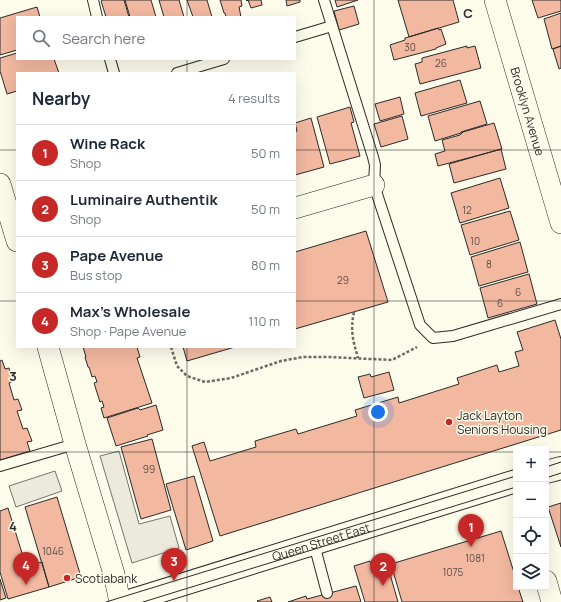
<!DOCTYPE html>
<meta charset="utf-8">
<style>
:root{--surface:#fff;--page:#f2f2f3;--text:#1f2937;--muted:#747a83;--line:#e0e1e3;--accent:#c62828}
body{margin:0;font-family:Manrope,sans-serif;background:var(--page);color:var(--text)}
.controls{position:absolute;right:12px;bottom:12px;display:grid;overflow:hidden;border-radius:0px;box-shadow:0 4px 16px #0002}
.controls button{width:36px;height:36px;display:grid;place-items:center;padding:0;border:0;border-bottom:1px solid var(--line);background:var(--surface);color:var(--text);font:20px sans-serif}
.you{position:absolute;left:378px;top:412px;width:14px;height:14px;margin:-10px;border:3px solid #fff;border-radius:50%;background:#1a73e8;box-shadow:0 0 0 6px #1a73e833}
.badge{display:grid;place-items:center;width:26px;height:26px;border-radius:50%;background:var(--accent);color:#fff;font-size:13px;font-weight:700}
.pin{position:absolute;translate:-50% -33px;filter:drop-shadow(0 1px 2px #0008)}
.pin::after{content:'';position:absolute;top:21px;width:14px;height:12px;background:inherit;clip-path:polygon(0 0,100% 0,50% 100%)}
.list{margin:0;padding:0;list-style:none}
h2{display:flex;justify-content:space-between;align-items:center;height:52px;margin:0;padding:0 16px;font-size:17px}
h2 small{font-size:13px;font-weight:400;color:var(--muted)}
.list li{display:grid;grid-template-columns:26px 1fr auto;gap:12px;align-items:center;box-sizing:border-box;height:56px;padding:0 16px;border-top:1px solid var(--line)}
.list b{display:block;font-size:15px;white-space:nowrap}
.list p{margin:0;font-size:13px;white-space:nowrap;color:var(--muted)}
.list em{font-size:13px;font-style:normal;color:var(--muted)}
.icon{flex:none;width:22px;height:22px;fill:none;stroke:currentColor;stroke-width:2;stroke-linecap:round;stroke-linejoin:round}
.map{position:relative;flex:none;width:561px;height:602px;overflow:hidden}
.search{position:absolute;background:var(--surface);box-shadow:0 4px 16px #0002;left:16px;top:16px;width:280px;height:44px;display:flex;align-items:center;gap:10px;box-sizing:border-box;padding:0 14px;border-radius:0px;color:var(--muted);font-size:15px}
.panel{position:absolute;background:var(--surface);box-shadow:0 4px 16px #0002;left:16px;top:72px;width:280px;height:276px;border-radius:0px}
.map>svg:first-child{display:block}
</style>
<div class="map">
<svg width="561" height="602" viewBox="0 0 561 602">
<rect width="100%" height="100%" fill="#fdfbea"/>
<path fill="#eceadb" stroke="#74746e" d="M119,451L139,524L170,516L179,548L132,563L100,456Z
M55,471L62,491L16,507L9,486Z"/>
<path fill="#f2b8a0" stroke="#2b2b2b" d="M103,0H124L129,17H106L101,1Z
M125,0H151L156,17H130Z
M159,0H179L184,17H164Z
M187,0H207L212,17H193Z
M220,0H241L242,6L239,7L241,17H226L225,13H224Z
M246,0H261L262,5L251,8L248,0L247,1Z
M286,0H300V2L287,6Z
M335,0H358L337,7Z
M398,0H453L459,22L409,37Z
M532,0H561V11L538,18Z
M354,6L359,24L339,30L334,11Z
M37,7L40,17H17V50L0,55V18Z
M561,13V46L552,49L544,19Z
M438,28L439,30L441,29L446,44L436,48V49L394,60L390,45L405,40V38Z
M467,46V48L475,46L481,68L420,84L415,64L422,62V58Z
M561,46V68L559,69L553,49Z
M17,53V59H54L59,73H17V91L7,94L0,71V58Z
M460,80L467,103L421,116L415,93Z
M400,97L404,114L380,121L375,104Z
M480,101L487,124L461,132V133L435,141L428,116Z
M350,107L354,122L351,123L360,156L330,164L317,117Z
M402,116L408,139L381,147L374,124Z
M311,118L324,167L295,175V132L297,131L295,123Z
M494,123L502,149L438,166L435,154L445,151L442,140L460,135L463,132Z
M501,149L506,169L454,183L449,164Z
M500,178L509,208L460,223L451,193Z
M510,211L519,240L470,255L461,225Z
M366,231L388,302L295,329V252Z
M520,242L528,272L479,286L471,257Z
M529,274L537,304L488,318L480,288Z
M555,320L561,339V430L220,536L192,446L204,442L210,461L256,447L255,441L296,429L298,434L357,416L355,410L398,397L399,403L459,384L457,378L497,365L499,372L519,366L515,352L523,350L517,332Z
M83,347H137L140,357L137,358L152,403L104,418L101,408L104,407L102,401L100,402L94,383L97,382L95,376L92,377L89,367H88L85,357H86Z
M183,347H235L187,361Z
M2,360L5,369L9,368L13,381L9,383L14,400L18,399L22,410L17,411L23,429L27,428L32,441L27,442L30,451L0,460V361Z
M389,372L394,390L364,398L358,377L370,374L371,377Z
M156,405L163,430L147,435L148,436L116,446L107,418L138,408L140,410Z
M152,439L171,510L141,519L121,447Z
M194,476L213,541L186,550L166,484Z
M57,497L81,577L49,587L25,507Z
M561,503V547L548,507Z
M8,508L26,566L42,562L49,587L8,599L0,572V511Z
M501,531L516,579V587H518L523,602H402L391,564Z
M370,561L374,572L388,567L398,602H365L354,566Z
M0,579L6,598L0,600Z
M356,586L361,602H288L306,596L307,599Z
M270,597L272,602H258L257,601Z"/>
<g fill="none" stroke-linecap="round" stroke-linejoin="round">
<g stroke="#2b2b2b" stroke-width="12">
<path id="lane" d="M93,0L97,17
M324,0L373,157L375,165L374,185L420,325L433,338L453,336L561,304
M295,37L332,26
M110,59L114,73
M177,73L224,59
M0,466L75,444
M314,544L327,593"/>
</g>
<g stroke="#2b2b2b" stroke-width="22">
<g id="street">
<path id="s1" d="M495,0L561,223"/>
<path d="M0,184L17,241"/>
<path d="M295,208L374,185"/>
<path d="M48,347L75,444L114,574L120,602"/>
<path d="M546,581L552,602"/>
</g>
</g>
<g stroke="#2b2b2b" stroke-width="24">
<g id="secondary">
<path d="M546,472L561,468"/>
<path id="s2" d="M126,602L516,481"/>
</g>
</g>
<path stroke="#6a6964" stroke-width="2.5" stroke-dasharray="3 2" stroke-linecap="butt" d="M354,312C350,330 353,341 358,358
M171,347L177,366L187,376L205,382L231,378L281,361L303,357H329L392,360L417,347"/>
<use href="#lane" stroke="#fdfbea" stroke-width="10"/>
<use href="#street" stroke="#fdfbea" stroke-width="21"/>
<use href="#secondary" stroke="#fdfbea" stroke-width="22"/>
<path stroke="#2b2b2b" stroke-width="1" d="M546,467L561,462
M546,478L561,473
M106,602L516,476
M143,602L516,487"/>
</g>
<path fill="none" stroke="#2b2b2b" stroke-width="1" stroke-opacity="0.55" d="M187,0V17M374,0V602M187,59V73M0,150H17M295,150H561M0,301H17M295,301H561M187,347V602M0,452H516M546,452H561"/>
<g fill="#c62828" stroke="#fdfbea" stroke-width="1.5">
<circle cx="449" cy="422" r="4"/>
<circle cx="67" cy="578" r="4"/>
</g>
<g text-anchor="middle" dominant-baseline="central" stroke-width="3" stroke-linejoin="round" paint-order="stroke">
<g font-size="10" fill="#5d4e48">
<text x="410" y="47">30</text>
<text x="441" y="63">26</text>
<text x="467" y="210">12</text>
<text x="475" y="241">10</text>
<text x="489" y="264">8</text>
<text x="343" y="280">29</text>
<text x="518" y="292">6</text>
<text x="500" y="303">6</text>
<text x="149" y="469">99</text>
<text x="53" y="551">1046</text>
<text x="475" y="558">1081</text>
<text x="453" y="572">1075</text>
</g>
<g font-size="12" fill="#2b2b2b" stroke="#fdfbea">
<text stroke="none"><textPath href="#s1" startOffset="116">Brooklyn Avenue</textPath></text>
<text stroke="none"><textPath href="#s2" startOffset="204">Queen Street East</textPath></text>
</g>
<g font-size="12" fill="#2b2b2b" stroke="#fdfbea" text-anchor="start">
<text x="457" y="415">Jack Layton<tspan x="457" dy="14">Seniors Housing</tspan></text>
<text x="75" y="578">Scotiabank</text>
</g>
</g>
<g font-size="13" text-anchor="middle" font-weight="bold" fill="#2b2b2b" stroke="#fdfbea" stroke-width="3" stroke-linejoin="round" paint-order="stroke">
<text x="468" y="18">C</text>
<text x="13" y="381">3</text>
<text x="13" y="531">4</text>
</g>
</svg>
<div class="controls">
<button>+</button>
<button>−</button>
<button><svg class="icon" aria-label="locate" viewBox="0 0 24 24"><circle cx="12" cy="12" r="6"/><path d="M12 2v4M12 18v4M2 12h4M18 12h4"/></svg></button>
<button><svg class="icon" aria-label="layers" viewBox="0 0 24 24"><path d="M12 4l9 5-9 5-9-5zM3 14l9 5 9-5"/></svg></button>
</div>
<div class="you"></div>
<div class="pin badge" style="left:471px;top:547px">1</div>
<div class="pin badge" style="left:383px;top:586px">2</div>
<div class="pin badge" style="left:174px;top:581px">3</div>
<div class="pin badge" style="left:26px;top:585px">4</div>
<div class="search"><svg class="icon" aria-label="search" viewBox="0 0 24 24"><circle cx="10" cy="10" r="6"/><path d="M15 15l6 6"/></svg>Search here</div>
<section class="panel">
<h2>Nearby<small>4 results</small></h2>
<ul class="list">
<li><span class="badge">1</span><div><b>Wine Rack</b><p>Shop</p></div><em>50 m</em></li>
<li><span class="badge">2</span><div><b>Luminaire Authentik</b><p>Shop</p></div><em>50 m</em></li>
<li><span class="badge">3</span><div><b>Pape Avenue</b><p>Bus stop</p></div><em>80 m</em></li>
<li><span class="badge">4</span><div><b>Max's Wholesale</b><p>Shop · Pape Avenue</p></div><em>110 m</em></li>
</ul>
</section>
</div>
